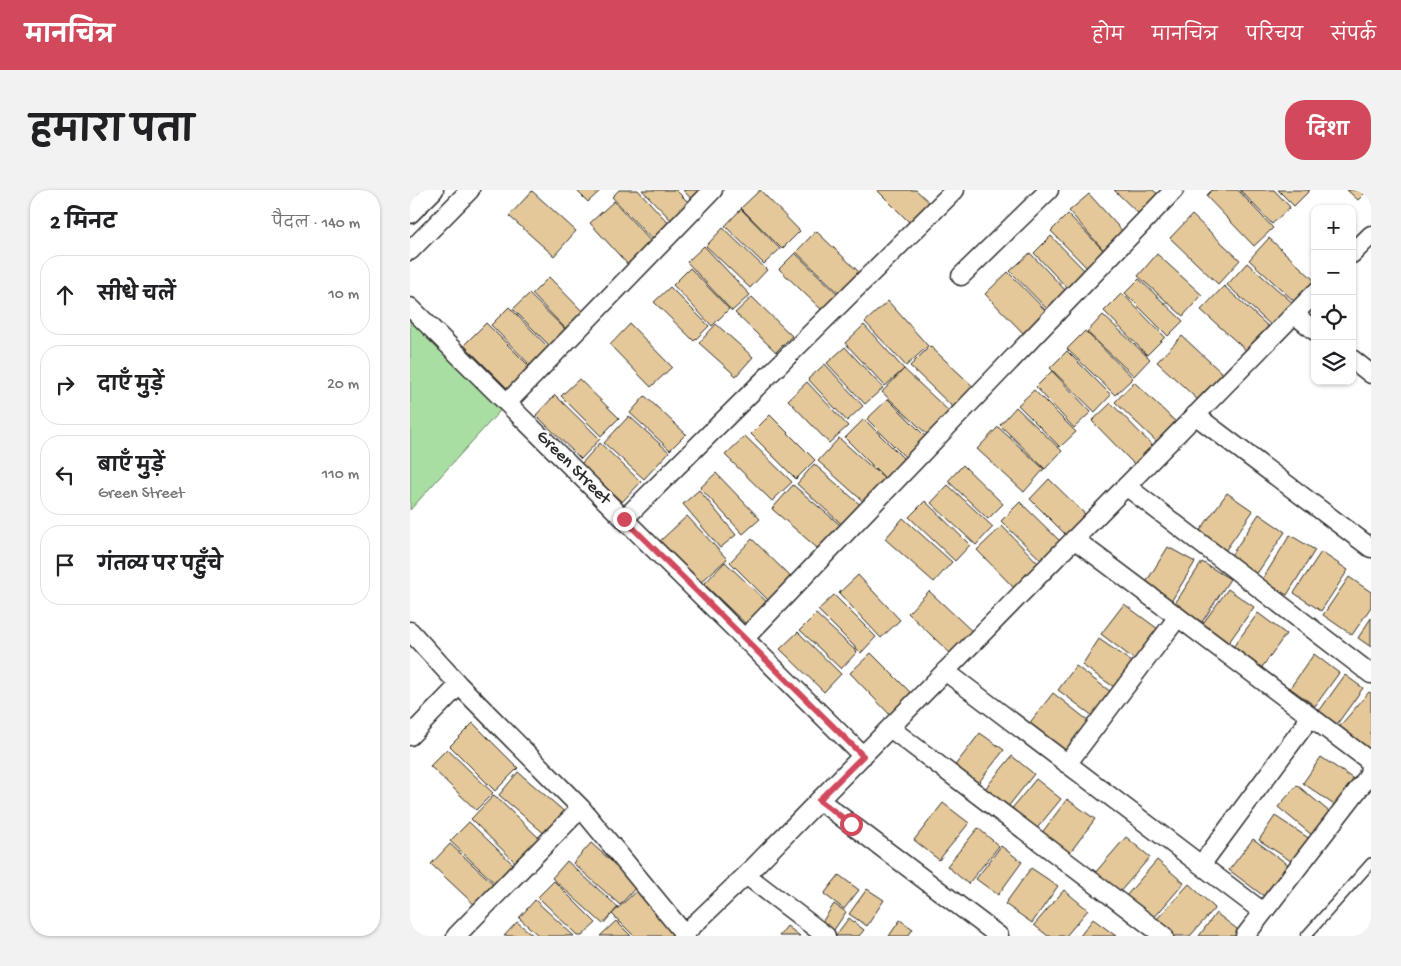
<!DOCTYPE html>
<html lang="hi">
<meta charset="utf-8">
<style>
:root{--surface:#fff;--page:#f2f2f2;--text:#202124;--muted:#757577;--line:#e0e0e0;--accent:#d1495b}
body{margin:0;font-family:"Gochi Hand","Playpen Sans Deva",sans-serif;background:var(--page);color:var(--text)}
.controls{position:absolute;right:15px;top:15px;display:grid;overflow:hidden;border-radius:10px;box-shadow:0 1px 4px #0004}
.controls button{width:45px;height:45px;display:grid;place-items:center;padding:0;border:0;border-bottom:1px solid var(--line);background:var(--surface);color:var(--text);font:25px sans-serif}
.stop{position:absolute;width:15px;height:15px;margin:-11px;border:4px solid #d1495b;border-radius:50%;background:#fff}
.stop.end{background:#d1495b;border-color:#fff;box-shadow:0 1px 5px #0008}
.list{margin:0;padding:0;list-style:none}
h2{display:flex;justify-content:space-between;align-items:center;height:65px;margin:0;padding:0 20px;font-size:21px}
h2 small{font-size:16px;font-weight:400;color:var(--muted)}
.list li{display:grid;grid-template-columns:32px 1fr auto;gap:15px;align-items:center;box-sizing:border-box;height:80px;margin:0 10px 10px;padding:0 10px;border:1px solid var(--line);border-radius:20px}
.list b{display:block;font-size:19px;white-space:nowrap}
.list p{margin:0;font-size:16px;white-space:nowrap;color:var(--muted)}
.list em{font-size:16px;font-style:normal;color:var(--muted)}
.icon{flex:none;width:28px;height:28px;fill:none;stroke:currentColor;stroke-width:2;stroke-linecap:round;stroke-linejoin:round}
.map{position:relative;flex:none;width:961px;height:746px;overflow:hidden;border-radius:20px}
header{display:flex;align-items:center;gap:30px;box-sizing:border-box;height:70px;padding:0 25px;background:var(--accent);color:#fff}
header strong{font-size:24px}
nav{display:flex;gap:28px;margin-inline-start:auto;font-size:18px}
.intro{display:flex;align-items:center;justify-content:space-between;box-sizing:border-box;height:120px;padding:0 30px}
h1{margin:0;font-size:35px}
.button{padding:12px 22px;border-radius:20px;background:var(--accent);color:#fff;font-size:18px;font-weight:700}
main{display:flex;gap:30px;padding:0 30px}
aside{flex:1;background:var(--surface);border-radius:20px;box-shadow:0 1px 4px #0004}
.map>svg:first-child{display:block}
</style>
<header>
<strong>मानचित्र</strong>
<nav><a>होम</a><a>मानचित्र</a><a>परिचय</a><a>संपर्क</a></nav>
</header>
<div class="intro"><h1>हमारा पता</h1><a class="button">दिशा</a></div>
<main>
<aside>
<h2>2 मिनट<small>पैदल · 140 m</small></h2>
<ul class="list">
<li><svg class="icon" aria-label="ahead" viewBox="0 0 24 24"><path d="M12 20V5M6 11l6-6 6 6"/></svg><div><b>सीधे चलें</b></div><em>10 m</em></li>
<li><svg class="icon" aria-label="right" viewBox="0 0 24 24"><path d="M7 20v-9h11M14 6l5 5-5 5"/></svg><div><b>दाएँ मुड़ें</b></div><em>20 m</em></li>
<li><svg class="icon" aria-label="left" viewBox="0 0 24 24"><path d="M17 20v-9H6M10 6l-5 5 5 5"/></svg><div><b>बाएँ मुड़ें</b><p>Green Street</p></div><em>110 m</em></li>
<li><svg class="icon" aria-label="arrive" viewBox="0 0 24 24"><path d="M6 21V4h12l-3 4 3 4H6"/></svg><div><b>गंतव्य पर पहुँचे</b></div></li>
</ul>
</aside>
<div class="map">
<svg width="961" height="746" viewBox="0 0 961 746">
<rect width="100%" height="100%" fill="#fff"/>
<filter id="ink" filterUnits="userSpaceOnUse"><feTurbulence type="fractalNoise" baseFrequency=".02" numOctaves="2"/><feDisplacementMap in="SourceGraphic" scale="10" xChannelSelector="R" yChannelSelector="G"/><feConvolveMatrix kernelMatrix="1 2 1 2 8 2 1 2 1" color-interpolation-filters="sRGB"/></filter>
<g filter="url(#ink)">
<path fill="#a8dea1" stroke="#6a8466" d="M0,117L97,213L0,320Z"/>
<path fill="#e4c899" stroke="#2b2b2b" d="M166,0H191L178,12Z
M209,0H228L262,37L245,53L202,7Z
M232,0H266L283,17L265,34Z
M273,0H300L286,14Z
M350,0L390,41L372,59L331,18Z
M467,0H506L520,13L500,33Z
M704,0H743L752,8L733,28Z
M802,0H828L863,38L844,56L796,6Z
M830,0H864L880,17L862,34Z
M868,0H900L884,16Z
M937,0H958L948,10Z
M122,1L166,41L144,66L99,26Z
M679,4L716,45L696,63L659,21Z
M204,11L244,55L220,77L180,33Z
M331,19L370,59L354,74L315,36Z
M658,24L698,65L681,82L641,41Z
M782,25L830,70L808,94L760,48Z
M313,38L357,80L340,98L296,56Z
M406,41L449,82L429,103L386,62Z
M641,46L678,84L660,101L624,63Z
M859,48L904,90L884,111L839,70Z
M294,56L340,105L322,121L277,72Z
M385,63L429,105L413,121L369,79Z
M620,63L659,104L640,122L600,81Z
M747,64L792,105L773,126L728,86Z
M837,73L884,114L863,137L817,95Z
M280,78L319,119L302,136L263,95Z
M598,82L640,125L617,147L575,104Z
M139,87L174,123L157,140L122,104Z
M729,89L773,131L758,146L715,103Z
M814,96L860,138L838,162L791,120Z
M260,97L299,136L284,151L244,112Z
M712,103L755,147L737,165L694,121Z
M119,104L158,142L142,158L103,119Z
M342,107L382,146L366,162L325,123Z
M478,111L518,156L496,176L455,132Z
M99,117L143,162L125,180L81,135Z
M693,125L740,169L724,186L677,142Z
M76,133L125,182L103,204L54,155Z
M220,134L262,177L241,197L200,155Z
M306,134L343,167L326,186L289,153Z
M454,135L494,179L475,196L435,153Z
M675,141L723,188L705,205L657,159Z
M772,146L813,184L788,210L747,172Z
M520,156L569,202L549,223L500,176Z
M435,157L473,198L455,214L417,173Z
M657,161L701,205L685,222L640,178Z
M415,174L453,216L437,231L398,189Z
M494,179L543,225L521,248L472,202Z
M642,181L681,222L664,238L626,197Z
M169,189L209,228L191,246L151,206Z
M397,192L438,236L419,253L378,210Z
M724,192L766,232L747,252L705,212Z
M624,200L666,242L650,257L608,215Z
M145,205L190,249L171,269L126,225Z
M235,206L276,244L260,260L220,223Z
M478,209L521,252L500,272L457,229Z
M701,213L744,257L725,275L682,231Z
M606,217L652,261L635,279L590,235Z
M360,225L405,270L386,289L341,244Z
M219,226L259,262L234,289L194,253Z
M454,229L499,274L480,293L435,248Z
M588,237L634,279L614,302L567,259Z
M335,246L382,292L362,311L315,265Z
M429,248L477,291L456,314L408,271Z
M190,253L231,292L212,312L171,274Z
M404,274L454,318L436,338L387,294Z
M553,275L593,314L578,329L538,291Z
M306,283L350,329L333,344L290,298Z
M639,289L677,326L657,346L620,309Z
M383,295L435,339L413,363L362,319Z
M538,295L583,337L566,355L521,313Z
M289,300L326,345L310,358L273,314Z
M817,303L843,321L815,361L789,342Z
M515,311L560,355L545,371L499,327Z
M610,312L653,354L634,373L591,331Z
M849,324L875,342L846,385L820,367Z
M277,326L317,369L290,393L250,351Z
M493,328L542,372L524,392L475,349Z
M592,336L632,377L607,401L567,360Z
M880,345L905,360L877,405L852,390Z
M342,349L386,392L363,415L320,372Z
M758,357L785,372L762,410L735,394Z
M911,362L938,380L911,421L884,403Z
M315,372L360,415L339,437L294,394Z
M792,372L820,389L792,432L764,415Z
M448,385L490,430L471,448L429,403Z
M939,387L961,402V417L942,445L913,425Z
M818,399L844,417L817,455L791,436Z
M519,401L565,444L544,467L498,423Z
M424,405L466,447L451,463L408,420Z
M714,414L748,439L725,470L691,444Z
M848,423L876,444L850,480L821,460Z
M406,424L447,462L431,479L390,440Z
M961,428V457L948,448Z
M388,442L431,484L414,502L370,459Z
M689,449L722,472L704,497L672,475Z
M461,463L504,506L482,527L440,483Z
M904,464L929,483L905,516L880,498Z
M666,476L701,502L683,526L648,500Z
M935,485L953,498L925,537L907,524Z
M959,502L961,503V563L929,537Z
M643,503L680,532L654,564L618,535Z
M63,533L108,578L85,601L40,556Z
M570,543L594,560L566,596L543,578Z
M37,559L83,603L66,620L20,576Z
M602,566L624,584L597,618L574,600Z
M911,567L945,590L927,617L893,593Z
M108,582L156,623L136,645L89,605Z
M626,589L651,609L624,642L599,622Z
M887,595L922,624L903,646L868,617Z
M84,605L129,648L105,672L61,629Z
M657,609L685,629L659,664L631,644Z
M533,613L559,633L529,670L504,650Z
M865,626L903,651L887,675L849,650Z
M59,632L104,675L86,694L40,651Z
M568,638L589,656L558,694L537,676Z
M716,647L740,667L708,704L684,684Z
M843,649L883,678L859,710L819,680Z
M181,653L228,695L210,715L163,673Z
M40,654L87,697L68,718L21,674Z
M591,656L612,672L588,705L566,689Z
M747,670L774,693L743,729L716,706Z
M157,671L208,717L193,734L142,688Z
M621,678L648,696L622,733L595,714Z
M429,685L449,700L434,719L414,704Z
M144,691L186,733L172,746H168L128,707Z
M779,694L805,718L780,746H763L746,730Z
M457,699L474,710L457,736L439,724Z
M227,700L266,746H224L202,724Z
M654,700L678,720L656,746H638L624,735Z
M125,710L164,746H129L109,728Z
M424,714L436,722L420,746L408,738Z
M806,723L831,742L828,746H789Z
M439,728L454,740L449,746H425Z
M683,729L706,746H670Z
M490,730L503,739L498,746H479Z
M206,731L221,746H190Z
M107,732L124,746H94Z
M377,736L390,746H369Z"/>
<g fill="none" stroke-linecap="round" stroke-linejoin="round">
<g stroke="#2b2b2b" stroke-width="12">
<path id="lane" d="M896,746L961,673"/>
</g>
<g stroke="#2b2b2b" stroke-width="21">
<path id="street" d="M0,24L24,0
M0,61L60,0
M942,64L961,45
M551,86L639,0
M0,117L453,566
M884,124L905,141
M942,169L961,184
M97,213L303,0
M785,225L961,358
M716,296L961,484
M214,329L545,0
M664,349L957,569C961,576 960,581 957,588L835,746
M0,441L49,495L171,618L276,746
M334,449L764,0
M535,481L853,722
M480,538L754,746
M0,546L49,495
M657,574L768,427
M409,610L589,746
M791,675L900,528
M336,685L416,746
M46,746L171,618
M272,746L336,685L905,103"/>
</g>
<use href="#lane" stroke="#fff" stroke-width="9"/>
<use href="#street" stroke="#fff" stroke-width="18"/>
</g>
</g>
<g fill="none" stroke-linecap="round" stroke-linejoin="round" filter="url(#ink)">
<path stroke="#d1495b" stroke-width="6" d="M214,329L453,566L409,610L441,634"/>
</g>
<g text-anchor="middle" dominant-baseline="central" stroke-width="5" stroke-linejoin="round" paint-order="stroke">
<g font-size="18" fill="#2b2b2b" stroke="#fff">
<text transform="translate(163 278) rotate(45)">Green Street</text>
</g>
</g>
</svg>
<div class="controls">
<button>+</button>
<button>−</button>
<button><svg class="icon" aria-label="locate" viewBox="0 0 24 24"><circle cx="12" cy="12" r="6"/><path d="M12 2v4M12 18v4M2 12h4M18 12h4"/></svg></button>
<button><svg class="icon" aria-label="layers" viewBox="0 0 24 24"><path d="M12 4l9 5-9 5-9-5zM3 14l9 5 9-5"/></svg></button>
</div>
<div class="stop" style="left:441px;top:634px"></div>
<div class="stop end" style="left:214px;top:329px"></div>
</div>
</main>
